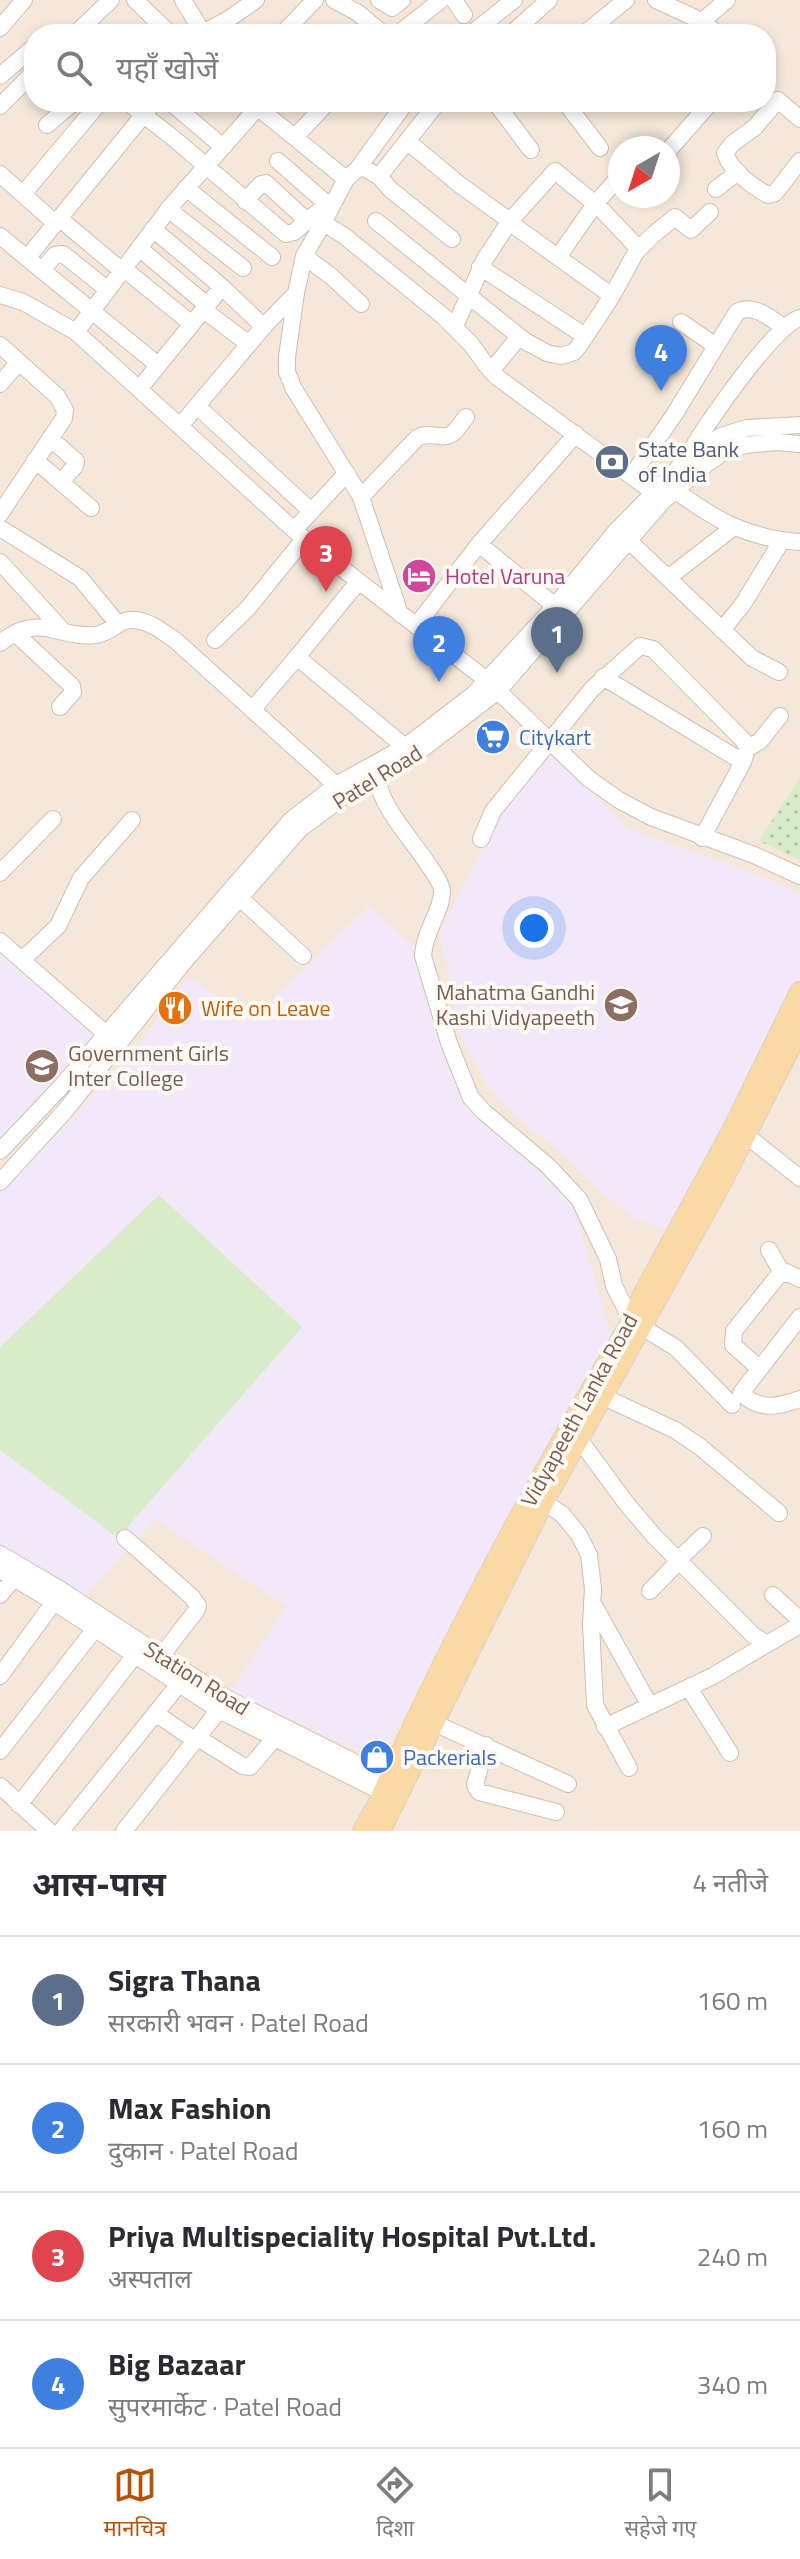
<!DOCTYPE html>
<html lang="hi">
<meta charset="utf-8">
<style>
:root{--surface:#fff;--page:#f2f2f3;--text:#2b2b33;--muted:#7c7c81;--line:#e1e1e2;--accent:#b45309}
body{margin:0;font-family:"Titillium Web","Noto Sans Devanagari",sans-serif;background:var(--page);color:var(--text)}
.compass{position:absolute;left:608px;top:136px;width:72px;height:72px;border-radius:50%;background:var(--surface);box-shadow:0 4px 12px #0003;rotate:219deg}
.you{position:absolute;left:534px;top:928px;width:28px;height:28px;margin:-20px;border:6px solid #fff;border-radius:50%;background:#1a73e8;box-shadow:0 0 0 12px #1a73e833}
.badge{display:grid;place-items:center;width:52px;height:52px;border-radius:50%;background:var(--accent);color:#fff;font-size:26px;font-weight:700}
.pin{position:absolute;translate:-50% -66px;filter:drop-shadow(0 2px 4px #0008)}
.pin::after{content:'';position:absolute;top:42px;width:28px;height:24px;background:inherit;clip-path:polygon(0 0,100% 0,50% 100%)}
.list{margin:0;padding:0;list-style:none}
h2{display:flex;justify-content:space-between;align-items:center;height:104px;margin:0;padding:0 32px;font-size:34px}
h2 small{font-size:26px;font-weight:400;color:var(--muted)}
.list li{display:grid;grid-template-columns:52px 1fr auto;gap:24px;align-items:center;box-sizing:border-box;height:128px;padding:0 32px;border-top:2px solid var(--line)}
.list b{display:block;font-size:30px;white-space:nowrap}
.list p{margin:0;font-size:26px;white-space:nowrap;color:var(--muted)}
.list em{font-size:26px;font-style:normal;color:var(--muted)}
.icon{flex:none;width:44px;height:44px;fill:none;stroke:currentColor;stroke-width:2;stroke-linecap:round;stroke-linejoin:round}
.map{position:relative;flex:none;width:800px;height:1831px;overflow:hidden}
.search{position:absolute;background:var(--surface);box-shadow:0 4px 12px #0003;left:24px;right:24px;top:24px;height:88px;display:flex;align-items:center;gap:20px;box-sizing:border-box;padding:0 28px;border-radius:32px;color:var(--muted);font-size:30px}
.sheet{height:616px;background:var(--surface)}
nav{display:flex;justify-content:space-around;align-items:center;box-sizing:border-box;height:112px;border-top:2px solid var(--line);background:var(--surface);font-size:22px;color:var(--muted)}
nav a{display:grid;justify-items:center;gap:4px}
nav .on{color:var(--accent)}
.map>svg:first-child{display:block}
</style>
<div class="map">
<svg width="800" height="1831" viewBox="0 0 800 1831">
<defs>
<pattern id="grass-dots" width="8" height="8" patternUnits="userSpaceOnUse" patternTransform="scale(2)"><rect width="8" height="8" fill="#d8ecc9"/><path d="M2 2h.1M6 6h.1" fill="none" stroke="#b4c2a5" stroke-width="1.8" stroke-linecap="round"/></pattern>
</defs>
<rect width="100%" height="100%" fill="#fdf6ec"/>
<path fill="#f5e8da" fill-rule="evenodd" d="M0,0H800V1831H0ZM34,34H766V102H34ZM620,148H668V196H620Z"/>
<path fill="#f3e8fa" d="M539,740L630,830L746,870L800,893V981L678,1234L635,1219L597,1188L568,1158L523,1123L490,1090L457,1029L449,972L439,933Z
M369,906L419,951L463,1093L571,1196L611,1337L458,1610L380,1761L231,1691L286,1606L155,1519L82,1600L0,1545V1194L139,1045L188,977L252,1019Z
M0,935L113,1034L0,1158Z"/>
<path fill="url(#grass-dots)" d="M800,777V860L759,841Z"/>
<path fill="#d8ecc9" d="M159,1195L302,1327L118,1538L0,1450V1347Z"/>
<g fill="none" stroke-linecap="round" stroke-linejoin="round">
<g stroke="#d1beb0" stroke-width="18">
<path id="minor" d="M135,0L170,34
M183,0L203,33
M334,0L358,13L383,34
M379,0L392,8L402,0
M454,0L464,15
M656,0L693,17L719,34
M701,22L727,0
M0,28L24,0
M472,33L514,0
M75,34L111,0
M201,34L227,20L256,0
M282,34L315,0
M398,34L441,0
M511,34L549,0
M584,34L626,0
M0,76L34,47
M127,102L172,137L286,234L294,232L330,202
M170,102L222,146
M251,102L346,179L323,223L343,235L443,316L471,344L486,365L497,377L653,492
M495,102L531,150
M565,102L600,148
M0,106L34,72
M800,119L778,100L755,127L732,144L725,153C730,170 753,187 768,195L775,193L800,161
M47,125L74,102
M295,137L328,102
M407,141L460,185L510,221
M668,151L711,102
M278,161L327,204
M359,167L406,102
M0,174L55,223
M378,175L391,190L452,239
M346,179L361,166L376,175L381,174L438,102
M186,188L272,257
M716,189L738,172
M23,194L100,102
M245,201L261,184L266,183L307,221
M168,209L243,268
M59,218L122,271
M376,221L525,341L547,353L561,356L574,352L579,346L612,296L636,252L653,235L675,217L691,230L710,212
M509,222L612,296
M323,223L304,256L296,293L287,357V372L294,389L361,497L400,614
M153,229L222,287L264,327
M0,236L158,365
M139,248L208,306
M304,256L332,277L361,304
M28,257L154,102
M558,257L595,204L620,176
M480,267L585,336
M43,269L55,255L63,254L108,290
M124,269L192,324
M0,295L23,302L76,332L304,539L488,681
M205,311L249,344
M681,322L716,346
M455,326L485,259L510,221L555,171L599,207L639,249
M76,332L171,206L258,107
M0,345L57,396L65,410L64,418L0,514
M491,371L519,337
M0,384L18,363
M139,389L222,287
M197,406L311,511
M180,426L265,325L296,293
M50,438L76,461L75,466L61,482
M689,454C704,427 774,325 800,318
M35,460L91,508
M632,475L674,415L737,312C754,303 769,318 784,327
M668,485C712,518 744,538 800,542
M361,497L417,438C430,430 441,441 452,434C457,430 462,422 466,417
M0,528L80,578L118,624
M294,530L347,473
M628,540L752,658L779,672
M479,544L555,606
M0,562L63,631
M669,577L734,527
M358,582L297,657L405,747L410,754
M416,626L479,544L576,434
M722,630L743,604L782,540
M15,633L72,686L73,692L60,707
M215,640L248,608L304,539
M0,643C40,611 57,639 96,635C111,633 121,617 136,620C151,622 163,632 175,640L336,785L340,792
M603,677L743,762
M498,691L589,779L619,800L651,817L754,855L800,876
M252,710L297,657
M747,749L760,741L780,716
M374,772C378,786 383,800 391,812C400,829 442,877 442,891C443,909 424,931 423,956L449,1043L471,1098L484,1112L548,1166L579,1199L608,1259L614,1286L632,1321L676,1348L732,1405
M481,839L493,811L592,689L640,646L653,649L745,742L747,749L743,762L702,838
M0,873L53,819
M240,898L303,956
M0,941L113,1040
M22,960L58,926L81,878L132,820
M747,1136L800,1178
M0,1151L59,1089L291,820L336,785L405,747L474,694L555,606L616,531L685,461L721,436L747,428L800,425
M0,1182L64,1112L183,963L300,829L343,797L412,757L498,691L663,501L709,462L724,452L746,445L776,442L800,444
M769,1250L782,1273
M800,1317L741,1393C760,1411 777,1407 800,1399
M760,1369L733,1345L734,1331L778,1276L786,1272L800,1279
M604,1397L675,1430L699,1446L779,1513
M579,1439L626,1503L654,1536L753,1635L767,1644L800,1625
M536,1497L562,1514L579,1535L589,1555L593,1589L591,1624L595,1705L629,1768
M125,1538L192,1597L198,1606L196,1611L161,1656
M0,1554L61,1590L226,1698L400,1785
M678,1560L703,1536
M0,1570L54,1602L219,1710L392,1797
M650,1591L679,1561
M0,1595L14,1578
M773,1595L800,1620
M592,1602L650,1706
M0,1676L54,1602
M689,1688L730,1753
M155,1713L196,1741
M434,1723L568,1784
M605,1727L713,1676L767,1644
M198,1738L243,1766L250,1767L279,1733
M486,1745L475,1785L479,1792L556,1812
M0,1751L94,1630
M0,1786L49,1831
M19,1805L135,1655
M61,1831L179,1684
M124,1831L219,1710"/>
</g>
<g stroke="#dad1cd" stroke-width="22">
<path id="major" d="M363,1831L379,1802C452,1636 539,1476 632,1321L643,1295L733,1129L800,992
M380,1831L544,1501L719,1187L800,1028"/>
</g>
<use href="#minor" stroke="#fff" stroke-width="16"/>
<use href="#major" stroke="#fbd9a5" stroke-width="20"/>
</g>
<defs>
<g id="bank-disc" transform="scale(1.8)"><circle r="9.5" fill="#5c6f8a" stroke="#fffaf3"/><path d="M-6-4H6V4H-6ZM0-2.3a2.3 2.3 0 1 0 0 4.6a2.3 2.3 0 1 0 0-4.6Z" fill="#fff"/></g>
<g id="hotel-disc" transform="scale(1.8)"><circle r="9.5" fill="#d1479c" stroke="#fffaf3"/><path d="M-6-4.5h1.5V1H6V5H4.5V3h-9V5H-6ZM-4 0a1.8 1.8 0 1 1 3.6 0ZM.5 0V-2.5h3Q6-2.5 6 0Z" fill="#fff"/></g>
<g id="supermarket-disc" transform="scale(1.8)"><circle r="9.5" fill="#3f7fe0" stroke="#fffaf3"/><path d="M-6-5.5h2.5l.6 2H6L4.5 2H-2.5L-4.4-4H-6ZM-1.5 3.2a1.3 1.3 0 1 0 .1 0ZM3 3.2a1.3 1.3 0 1 0 .1 0Z" fill="#fff"/></g>
<g id="university-disc" transform="scale(1.8)"><circle r="9.5" fill="#8d6e63" stroke="#fffaf3"/><path d="M0-5L7-2L0 1L-7-2ZM-4 1L0 2.5L4 1V4Q0 6-4 4Z" fill="#fff"/></g>
<g id="restaurant-disc" transform="scale(1.8)"><circle r="9.5" fill="#e8710a" stroke="#fffaf3"/><path d="M-5-6h1v4h1v-4h1v4h1v-4h1v5L-1.5 .5V6h-2V.5L-5-1ZM5-6V6H3V1.5H1.5Q1.5-4 5-6Z" fill="#fff"/></g>
<g id="shop-disc" transform="scale(1.8)"><circle r="9.5" fill="#3f7fe0" stroke="#fffaf3"/><path d="M-5-2.5h2.3a2.7 3.5 0 0 1 5.4 0H5L5.5 6h-11ZM-1.5-2.5h3a1.5 2.3 0 0 0-3 0Z" fill="#fff"/></g>
</defs>
<g fill-rule="evenodd">
<use href="#bank-disc" x="612" y="462"/>
<use href="#hotel-disc" x="419" y="576"/>
<use href="#supermarket-disc" x="493" y="737"/>
<use href="#university-disc" x="621" y="1005"/>
<use href="#restaurant-disc" x="175" y="1008"/>
<use href="#university-disc" x="42" y="1066"/>
<use href="#shop-disc" x="377" y="1757"/>
</g>
<g text-anchor="middle" dominant-baseline="central" stroke-width="8" stroke-linejoin="round" paint-order="stroke">
<g font-size="22" fill="#4e5e75" stroke="#fffaf3" text-anchor="start">
<text x="638" y="449">State Bank<tspan x="638" dy="25">of India</tspan></text>
</g>
<g font-size="22" fill="#b23c85" stroke="#fffaf3" text-anchor="start">
<text x="445" y="576">Hotel Varuna</text>
</g>
<g font-size="22" fill="#366cbe" stroke="#fffaf3" text-anchor="start">
<text x="519" y="737">Citykart</text>
<text x="403" y="1757">Packerials</text>
</g>
<g font-size="22" fill="#7a5c4d" stroke="#fffaf3">
<text transform="translate(377 777) rotate(-32)">Patel Road</text>
<text transform="translate(579 1410) rotate(-61)">Vidyapeeth Lanka Road</text>
<text transform="translate(197 1678) rotate(32)">Station Road</text>
</g>
<g font-size="22" fill="#785e54" stroke="#fffaf3" text-anchor="end">
<text x="595" y="992">Mahatma Gandhi<tspan x="595" dy="25">Kashi Vidyapeeth</tspan></text>
<text x="68" y="1053" text-anchor="start">Government Girls<tspan x="68" dy="25">Inter College</tspan></text>
</g>
<g font-size="22" fill="#c56008" stroke="#fffaf3" text-anchor="start">
<text x="201" y="1008">Wife on Leave</text>
</g>
</g>
</svg>
<svg class="compass" viewBox="-18 -18 36 36"><path d="M0-13l5 13h-10z" fill="#e53935"/><path d="M0 13l5-13h-10z" fill="#7c7c81"/></svg>
<div class="you"></div>
<div class="pin badge" style="left:557px;top:673px;background:#5c6f8a">1</div>
<div class="pin badge" style="left:439px;top:682px;background:#3f7fe0">2</div>
<div class="pin badge" style="left:326px;top:592px;background:#e0444e">3</div>
<div class="pin badge" style="left:661px;top:391px;background:#3f7fe0">4</div>
<div class="search"><svg class="icon" aria-label="search" viewBox="0 0 24 24"><circle cx="10" cy="10" r="6"/><path d="M15 15l6 6"/></svg>यहाँ खोजें</div>
</div>
<section class="sheet">
<h2>आस-पास<small>4 नतीजे</small></h2>
<ul class="list">
<li><span class="badge" style="background:#5c6f8a">1</span><div><b>Sigra Thana</b><p>सरकारी भवन · Patel Road</p></div><em>160 m</em></li>
<li><span class="badge" style="background:#3f7fe0">2</span><div><b>Max Fashion</b><p>दुकान · Patel Road</p></div><em>160 m</em></li>
<li><span class="badge" style="background:#e0444e">3</span><div><b>Priya Multispeciality Hospital Pvt.Ltd.</b><p>अस्पताल</p></div><em>240 m</em></li>
<li><span class="badge" style="background:#3f7fe0">4</span><div><b>Big Bazaar</b><p>सुपरमार्केट · Patel Road</p></div><em>340 m</em></li>
</ul>
</section>
<nav>
<a class="on"><svg class="icon" aria-label="map" viewBox="0 0 24 24"><path d="M3 6l6-2 6 2 6-2v14l-6 2-6-2-6 2zM9 4v14M15 6v14"/></svg>मानचित्र</a>
<a><svg class="icon" aria-label="directions" viewBox="0 0 24 24"><path d="M12 3l9 9-9 9-9-9zM9 14v-3h6M13 9l2 2-2 2"/></svg>दिशा</a>
<a><svg class="icon" aria-label="saved" viewBox="0 0 24 24"><path d="M7 4h10v16l-5-4-5 4z"/></svg>सहेजे गए</a>
</nav>
